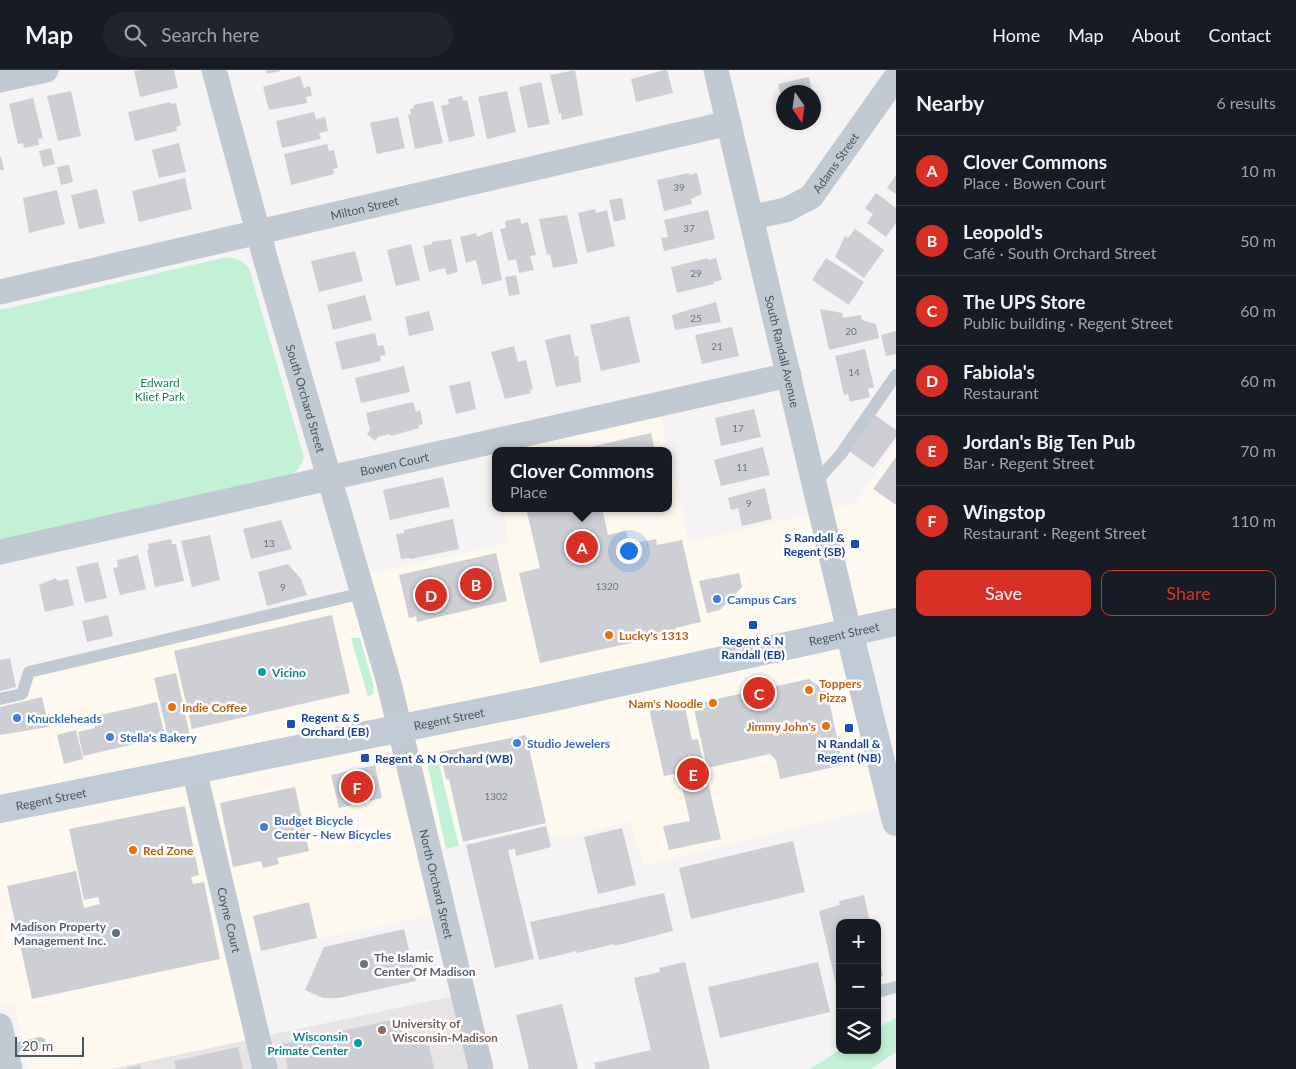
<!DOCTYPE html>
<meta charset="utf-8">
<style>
:root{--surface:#171b24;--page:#20242c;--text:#f1f3f6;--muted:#9ea1a6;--line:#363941;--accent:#d93025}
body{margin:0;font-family:Lato,sans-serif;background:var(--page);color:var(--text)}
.controls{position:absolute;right:15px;bottom:15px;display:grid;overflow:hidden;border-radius:10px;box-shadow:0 2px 8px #0003}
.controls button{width:45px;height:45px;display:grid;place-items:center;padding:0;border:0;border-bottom:1px solid var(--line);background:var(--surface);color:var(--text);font:25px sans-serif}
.compass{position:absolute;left:776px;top:15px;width:45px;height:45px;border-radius:50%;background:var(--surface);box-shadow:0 2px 8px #0003;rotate:167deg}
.scale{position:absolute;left:15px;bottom:12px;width:69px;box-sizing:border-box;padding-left:5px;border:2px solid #4a5661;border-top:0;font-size:14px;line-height:18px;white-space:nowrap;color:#4a5661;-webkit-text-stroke:4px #fff;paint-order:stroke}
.you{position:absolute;left:628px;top:480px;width:18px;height:18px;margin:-12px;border:4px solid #fff;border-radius:50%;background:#1a73e8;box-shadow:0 0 0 8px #1a73e833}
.badge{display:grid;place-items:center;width:32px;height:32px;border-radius:50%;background:var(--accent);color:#fff;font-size:16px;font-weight:700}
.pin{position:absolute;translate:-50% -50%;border:2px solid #fff;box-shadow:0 1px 5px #0006}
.popup{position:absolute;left:492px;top:377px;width:180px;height:65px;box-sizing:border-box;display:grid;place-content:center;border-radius:10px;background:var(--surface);filter:drop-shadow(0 1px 4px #0005);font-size:16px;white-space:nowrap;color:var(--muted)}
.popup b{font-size:19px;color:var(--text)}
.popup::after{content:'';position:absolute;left:50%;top:100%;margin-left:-10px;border:10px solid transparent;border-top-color:var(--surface)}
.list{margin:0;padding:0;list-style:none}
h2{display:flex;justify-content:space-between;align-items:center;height:65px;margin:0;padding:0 20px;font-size:21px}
h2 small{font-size:16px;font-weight:400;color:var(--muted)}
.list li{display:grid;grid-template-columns:32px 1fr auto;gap:15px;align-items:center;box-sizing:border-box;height:70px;padding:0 20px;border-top:1px solid var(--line)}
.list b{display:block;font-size:19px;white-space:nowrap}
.list p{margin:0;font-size:16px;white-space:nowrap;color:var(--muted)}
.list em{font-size:16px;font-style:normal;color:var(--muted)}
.actions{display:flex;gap:10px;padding:15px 20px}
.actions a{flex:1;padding:11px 0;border:1px solid var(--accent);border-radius:10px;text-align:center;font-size:18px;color:var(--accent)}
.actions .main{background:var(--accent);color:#fff}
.icon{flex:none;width:28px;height:28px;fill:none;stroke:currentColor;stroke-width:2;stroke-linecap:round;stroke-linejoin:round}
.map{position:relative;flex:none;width:896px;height:999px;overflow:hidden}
header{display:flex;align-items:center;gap:30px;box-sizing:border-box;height:70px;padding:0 25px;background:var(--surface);border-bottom:1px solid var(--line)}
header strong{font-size:24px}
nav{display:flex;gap:28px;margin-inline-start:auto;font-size:18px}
.search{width:350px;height:45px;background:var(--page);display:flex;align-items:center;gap:12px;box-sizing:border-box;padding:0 18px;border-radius:28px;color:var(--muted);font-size:19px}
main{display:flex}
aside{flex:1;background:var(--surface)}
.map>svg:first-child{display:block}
</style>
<header>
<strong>Map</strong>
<div class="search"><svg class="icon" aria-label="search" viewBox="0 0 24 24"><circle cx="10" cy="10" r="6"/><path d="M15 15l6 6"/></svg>Search here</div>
<nav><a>Home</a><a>Map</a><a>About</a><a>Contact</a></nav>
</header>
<main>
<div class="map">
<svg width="896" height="999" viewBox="0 0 896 999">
<rect width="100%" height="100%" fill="#f5f3f3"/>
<path fill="#fdf9ef" d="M658,334L668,381H496V413L486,373Z
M896,372V552L849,561L890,735L644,795L629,751L584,763L551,768L547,754L430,781L444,843L238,885L257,968L111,999H28L14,934L0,936V629L22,624L29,602L362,523L358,506L509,473L502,438H668V381L689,472L856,433Z"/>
<path fill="#e6e4e5" d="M463,924L481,999H111L257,968Z"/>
<path fill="#c3f1d5" d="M227,187L240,190L249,198L304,388L298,399L290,405L0,472V240Z
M351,568H360L374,617L373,624L368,627Z
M437,686L459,776L446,779L427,693L429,688Z
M896,948V982L871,999H810L840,980H877V958Z"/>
<path fill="#cdcfd5" d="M140,0H174L178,18L140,27L134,1Z
M266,0H280V1L267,4Z
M575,0L583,45L562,50L561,43L559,44L550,5Z
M665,0H667L673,23L636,32L631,9Z
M300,6L304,18L310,16L312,26L306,27L307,33L269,40L263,17Z
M809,7L812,22H784L783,35L778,14Z
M541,12L550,54L528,58L519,17Z
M71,21L81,66L58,71L47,26Z
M507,21L516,62L487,69L478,27Z
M462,26L463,31L467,30L475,66L449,72L441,36L449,34L448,29Z
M33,28L43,68L38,69L39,75L24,78L23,73L18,74L9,34Z
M433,31L443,73L415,79L408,45L411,44L410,39L414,38L413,35Z
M170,32L171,34L176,33L181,55L176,57L177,61L135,71L128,42Z
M314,42L316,49L325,47L328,61L319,63L321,69L282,78L276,51Z
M398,47L405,78L377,84L370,53Z
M179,73L186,102L159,108L152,80Z
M327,74L329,81L334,80L338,98L333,99L334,104L291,115L284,84Z
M51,78L55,94L43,97L39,81Z
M1,86L4,100H0V87Z
M69,95L73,112L61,115L57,97Z
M689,103V105L697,103L702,124L691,129L692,134L664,141L657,110Z
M896,105V124L887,118Z
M185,108L192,139L139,152L132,121Z
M97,119L105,153L79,159L71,125Z
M57,120L65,154L29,163L23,128Z
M876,123L896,138V153L886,167L867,153L873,144L865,138Z
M622,128L626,149L614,152L609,130Z
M595,139L596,143L607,140L615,176L587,183L578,143Z
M708,140L715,169L664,181L661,168L668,167L664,150Z
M567,145L578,193L553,198L550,184L547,185L539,149Z
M520,148L521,154L528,152L536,185L530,186L534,200L519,203L516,189L508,191L500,159L506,158L505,151Z
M855,159L884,180L864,208L835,187L845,166L848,168Z
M492,161L502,210L482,215L476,190L466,193L460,167L476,163L477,167Z
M451,169L458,202L447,205L445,198L429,202L423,176L432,174V172Z
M411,174L420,210L396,216L387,180Z
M355,181L363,211L319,222L311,191Z
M708,188V190L716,188L722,210L713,212L714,214L677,223L671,197Z
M826,188L864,212L849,235L812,210Z
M516,205L520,224L509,226L505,207Z
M365,225L372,250L333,260L327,235Z
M716,232L721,252L675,260L672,245Z
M820,239L842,243L843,248L861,245L862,250L876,254L879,268L829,280Z
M429,241L434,260L409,266L405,247Z
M629,246L640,292L601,301L590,255Z
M732,257L739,286L702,294L695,265Z
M896,261V284L886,286L881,265Z
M375,263L378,276L383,275L386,285L380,286L381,291L342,300L335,272Z
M570,264L575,287L578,286L581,312L556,317L545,270Z
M514,276L518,292L526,290L533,319L530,320L531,323L505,329L491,282Z
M865,279L874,317L868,319L870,327L850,332L848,324L844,325L835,286Z
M404,296L410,322L361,333L355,308Z
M470,311L476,339L456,344L449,316Z
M413,332L416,342L420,340L423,354L419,355V358L391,366L390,364L378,367L375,371L367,364L370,360L366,343Z
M754,339L761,367L721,376L715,348Z
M875,345L896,360V367L873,398L849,381Z
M651,363L655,381H577V380Z
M763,377L770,405L721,416L714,390Z
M896,387V435L873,419Z
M443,407L450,437L390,450L383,420Z
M765,418L772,449L742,456L738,438L731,440L728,428Z
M529,438H602L608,465L626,461L630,481L637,479L636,473L656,469L657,475L682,470L701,552L675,558L676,563L540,593L519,503L540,498L527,442L530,441Z
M453,449L459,479L410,489L409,488L401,489L396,464L404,463V460Z
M281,450L292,479L251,489L243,459Z
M210,465L220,510L192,517L181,471Z
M171,469L172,474H176L184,511L155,517L147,480H149L148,474Z
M496,483L507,531L417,552L416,546L409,548L399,505Z
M138,485L146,519L120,525L113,498L118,497L117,490Z
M98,492L107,528L85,533L76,497Z
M288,494L301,509L307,525L267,536L258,502Z
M739,503L742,517L720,540L707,543L699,511Z
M56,508L57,511L68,509L74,535L45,542L39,515Z
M108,545L113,566L87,572L82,551Z
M332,545L350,623L192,659L174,581Z
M10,588L16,617L0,621V590Z
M176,603L190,666L169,671L154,608Z
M809,609L827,622L843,695L780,709L776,690L770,684L707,698L693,634Z
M42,627L49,657L0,665V637Z
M157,632L165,667L83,686L78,662L95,658L92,647Z
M684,632L692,670L698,669L721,769L669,780L663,756L690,751L679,703L664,706L649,639Z
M76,660L83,689L64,694L57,665Z
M526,665L546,753L463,772L449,709H446L440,682Z
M375,695L382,728L339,738L331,705Z
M295,717L309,781L277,788L279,794L263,798L261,791L233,797L220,733Z
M185,736L199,805L191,807L193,814L204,812L220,889L32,929L7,816L76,801L84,838L100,834L98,827L84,830L69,759Z
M546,756L551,777L516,786L515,779L508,780L534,889L495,898L466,775Z
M622,758L636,815L598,824L584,767Z
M793,771L805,822L691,849L679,798Z
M664,823L673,861L614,876V874L577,883L576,881L539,890L530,852Z
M864,825L870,853H840V913L836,914L819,841L840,835L839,831Z
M309,832L317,868L261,881L253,846Z
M404,859L416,911L339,928H323L305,920L324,877Z
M878,884L883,906L877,908V885Z
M685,892L710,999H596L594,993L651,980L634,908L660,902L659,898Z
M818,892L830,942L720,968L708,917Z
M562,934L578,999H529L516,945Z
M401,948L406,971L427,967L434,999H288L282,974Z
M238,977L243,999H176L174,991Z
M140,995L141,999H126V998Z"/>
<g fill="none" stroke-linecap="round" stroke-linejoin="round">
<path stroke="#c1cad2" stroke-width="12" d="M814,414L841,384L896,305
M0,629L22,624L29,602L363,523
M877,922L896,917
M6,981L40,973"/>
<g stroke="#c1cad2" stroke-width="25">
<path id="s1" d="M214,0L266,191L389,613L481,999"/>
<path id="s2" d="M716,0L849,561"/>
<path d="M0,10L46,0"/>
<path id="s3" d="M752,147L786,140L811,127L896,7"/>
<path id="s4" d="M0,222L729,53"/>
<path id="s5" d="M0,482L789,305"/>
<path id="s6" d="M194,700L265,999"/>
<path d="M0,956L10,999"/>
</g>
<g stroke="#c1cbd6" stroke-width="28">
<path d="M849,561L896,752"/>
<path id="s7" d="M0,739L536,631L896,552"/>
</g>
</g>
<g fill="#1a4fb4" stroke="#fff" stroke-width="2">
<rect x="850" y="469" width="10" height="10" rx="2.5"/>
<rect x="748" y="550" width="10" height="10" rx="2.5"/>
<rect x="286" y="649" width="10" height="10" rx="2.5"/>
<rect x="844" y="653" width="10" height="10" rx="2.5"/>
<rect x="360" y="683" width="10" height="10" rx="2.5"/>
</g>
<g fill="#3f7fe0" stroke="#fff" stroke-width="2">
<circle cx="717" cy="529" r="5"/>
<circle cx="17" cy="648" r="5"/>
<circle cx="110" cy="667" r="5"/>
<circle cx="517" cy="673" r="5"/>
<circle cx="264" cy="757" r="5"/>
</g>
<g fill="#e8710a" stroke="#fff" stroke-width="2">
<circle cx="609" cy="565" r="5"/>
<circle cx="809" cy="620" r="5"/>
<circle cx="713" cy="633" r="5"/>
<circle cx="172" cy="637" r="5"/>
<circle cx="826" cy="656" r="5"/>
<circle cx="133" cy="780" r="5"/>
</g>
<g fill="#0f9aa8" stroke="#fff" stroke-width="2">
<circle cx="262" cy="602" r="5"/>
<circle cx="358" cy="973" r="5"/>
</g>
<circle fill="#5c6f8a" stroke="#fff" stroke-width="2" cx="116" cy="863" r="5"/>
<circle fill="#6b7280" stroke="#fff" stroke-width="2" cx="364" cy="894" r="5"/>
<circle fill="#8d6e63" stroke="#fff" stroke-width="2" cx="382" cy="960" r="5"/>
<g text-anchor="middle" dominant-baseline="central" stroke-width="5" stroke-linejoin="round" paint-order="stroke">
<g font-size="10" fill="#6b747e">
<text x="679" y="117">39</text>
<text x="689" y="158">37</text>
<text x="696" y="203">29</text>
<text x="696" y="248">25</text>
<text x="851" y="261">20</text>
<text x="717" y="276">21</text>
<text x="854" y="302">14</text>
<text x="738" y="358">17</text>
<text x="742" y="397">11</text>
<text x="749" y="433">9</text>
<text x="269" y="473">13</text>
<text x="607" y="516">1320</text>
<text x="283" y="517">9</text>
<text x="496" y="726">1302</text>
</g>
<g font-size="12" fill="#4a5661" stroke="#fff">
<text stroke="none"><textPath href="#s3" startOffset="105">Adams Street</textPath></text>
<text stroke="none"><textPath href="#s4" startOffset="374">Milton Street</textPath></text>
<text stroke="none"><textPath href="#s2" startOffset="289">South Randall Avenue</textPath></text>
<text stroke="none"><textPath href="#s1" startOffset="341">South Orchard Street</textPath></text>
<text stroke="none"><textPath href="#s5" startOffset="404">Bowen Court</textPath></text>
<text stroke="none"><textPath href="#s7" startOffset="862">Regent Street</textPath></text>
<text stroke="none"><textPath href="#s7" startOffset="458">Regent Street</textPath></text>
<text stroke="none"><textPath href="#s7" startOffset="52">Regent Street</textPath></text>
<text stroke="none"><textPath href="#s1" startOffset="844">North Orchard Street</textPath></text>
<text stroke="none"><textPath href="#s6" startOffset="154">Coyne Court</textPath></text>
</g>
<g font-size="12" fill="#17864f" stroke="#fff">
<text x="160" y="312">Edward<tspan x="160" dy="14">Klief Park</tspan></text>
</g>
<g font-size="12" font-weight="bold" fill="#164399" stroke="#fff">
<text x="845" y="467" text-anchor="end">S Randall &amp;<tspan x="845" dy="14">Regent (SB)</tspan></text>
<text x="753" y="570">Regent &amp; N<tspan x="753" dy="14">Randall (EB)</tspan></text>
<text x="301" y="647" text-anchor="start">Regent &amp; S<tspan x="301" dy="14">Orchard (EB)</tspan></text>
<text x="849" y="673">N Randall &amp;<tspan x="849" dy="14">Regent (NB)</tspan></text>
<text x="375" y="688" text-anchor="start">Regent &amp; N Orchard (WB)</text>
</g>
<g font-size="12" font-weight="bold" fill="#366cbe" stroke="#fff" text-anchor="start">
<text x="727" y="529">Campus Cars</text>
<text x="27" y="648">Knuckleheads</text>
<text x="120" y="667">Stella's Bakery</text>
<text x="527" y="673">Studio Jewelers</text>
<text x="274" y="750">Budget Bicycle<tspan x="274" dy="14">Center - New Bicycles</tspan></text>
</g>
<g font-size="12" font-weight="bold" fill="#c56008" stroke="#fff" text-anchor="start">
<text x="619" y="565">Lucky's 1313</text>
<text x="819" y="613">Toppers<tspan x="819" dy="14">Pizza</tspan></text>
<text x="703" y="633" text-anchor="end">Nam's Noodle</text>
<text x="182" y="637">Indie Coffee</text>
<text x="816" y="656" text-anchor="end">Jimmy John's</text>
<text x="143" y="780">Red Zone</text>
</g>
<g font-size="12" font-weight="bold" fill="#0d838f" stroke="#fff" text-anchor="start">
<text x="272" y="602">Vicino</text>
<text x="348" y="966" text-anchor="end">Wisconsin<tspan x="348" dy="14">Primate Center</tspan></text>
</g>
<g font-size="12" font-weight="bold" fill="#4e5e75" stroke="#fff" text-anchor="end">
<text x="106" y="856">Madison Property<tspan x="106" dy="14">Management Inc.</tspan></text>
</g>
<g font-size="12" font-weight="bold" fill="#5b616d" stroke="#fff" text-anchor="start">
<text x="374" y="887">The Islamic<tspan x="374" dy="14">Center Of Madison</tspan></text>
</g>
<g font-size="12" font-weight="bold" fill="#785e54" stroke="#fff" text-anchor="start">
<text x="392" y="953">University of<tspan x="392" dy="14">Wisconsin-Madison</tspan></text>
</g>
</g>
</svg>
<div class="controls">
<button>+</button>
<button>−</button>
<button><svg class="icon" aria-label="layers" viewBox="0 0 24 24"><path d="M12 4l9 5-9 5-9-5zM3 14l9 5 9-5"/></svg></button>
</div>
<svg class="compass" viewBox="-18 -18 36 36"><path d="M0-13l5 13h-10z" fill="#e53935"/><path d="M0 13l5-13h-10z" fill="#9ea1a6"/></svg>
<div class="scale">20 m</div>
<div class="you"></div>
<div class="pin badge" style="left:582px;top:477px">A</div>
<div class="popup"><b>Clover Commons</b>Place</div>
<div class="pin badge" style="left:476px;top:514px">B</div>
<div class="pin badge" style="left:759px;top:623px">C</div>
<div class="pin badge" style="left:431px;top:525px">D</div>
<div class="pin badge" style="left:693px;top:704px">E</div>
<div class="pin badge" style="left:357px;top:717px">F</div>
</div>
<aside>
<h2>Nearby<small>6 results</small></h2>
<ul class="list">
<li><span class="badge">A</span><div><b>Clover Commons</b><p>Place · Bowen Court</p></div><em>10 m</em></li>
<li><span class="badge">B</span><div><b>Leopold's</b><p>Café · South Orchard Street</p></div><em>50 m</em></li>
<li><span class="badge">C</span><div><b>The UPS Store</b><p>Public building · Regent Street</p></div><em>60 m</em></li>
<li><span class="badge">D</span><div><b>Fabiola's</b><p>Restaurant</p></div><em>60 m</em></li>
<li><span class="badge">E</span><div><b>Jordan's Big Ten Pub</b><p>Bar · Regent Street</p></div><em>70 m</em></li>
<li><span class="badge">F</span><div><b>Wingstop</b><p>Restaurant · Regent Street</p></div><em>110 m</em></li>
</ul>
<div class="actions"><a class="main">Save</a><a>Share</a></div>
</aside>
</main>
